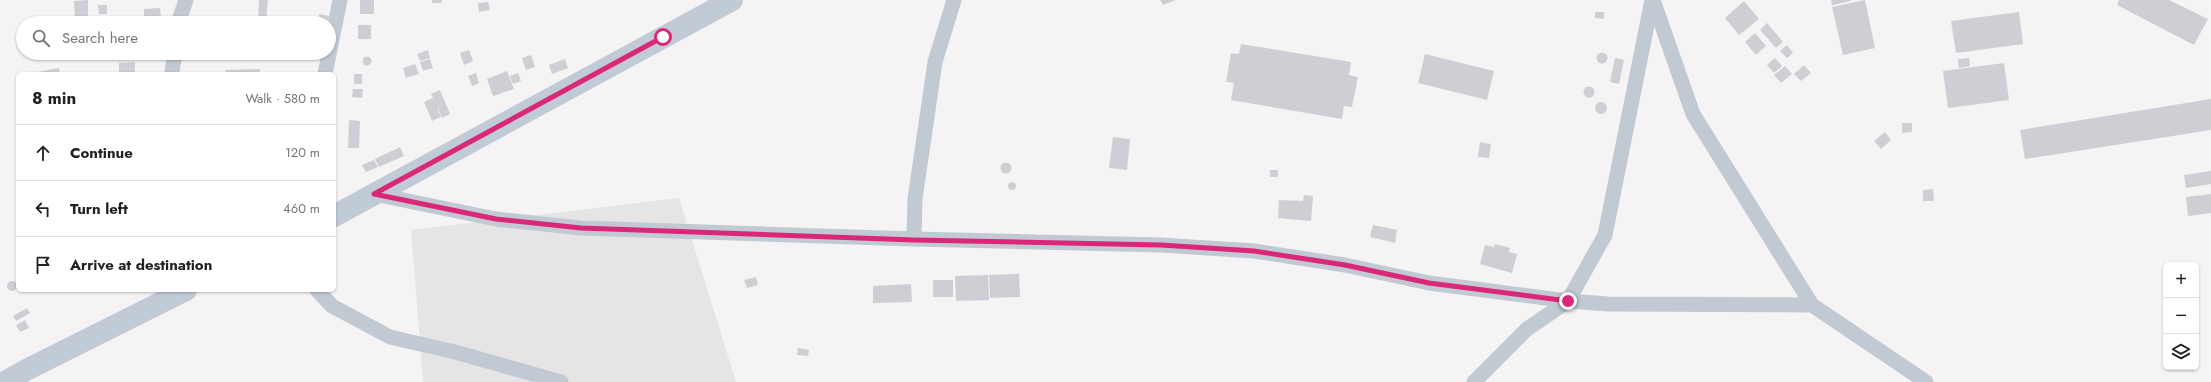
<!DOCTYPE html>
<meta charset="utf-8">
<style>
:root{--surface:#fff;--page:#f6f6f6;--text:#202124;--muted:#757577;--line:#e0e0e0}
body{margin:0;font-family:Jost,sans-serif;background:var(--page);color:var(--text)}
.controls{position:absolute;right:12px;bottom:12px;display:grid;overflow:hidden;border-radius:6px;box-shadow:0 1px 3px #0004}
.controls button{width:36px;height:36px;display:grid;place-items:center;padding:0;border:0;border-bottom:1px solid var(--line);background:var(--surface);color:var(--text);font:20px sans-serif}
.stop{position:absolute;width:12px;height:12px;margin:-9px;border:3px solid #db2777;border-radius:50%;background:#fff}
.stop.end{background:#db2777;border-color:#fff;box-shadow:0 1px 4px #0008}
.list{margin:0;padding:0;list-style:none}
h2{display:flex;justify-content:space-between;align-items:center;height:52px;margin:0;padding:0 16px;font-size:17px}
h2 small{font-size:13px;font-weight:400;color:var(--muted)}
.list li{display:grid;grid-template-columns:26px 1fr auto;gap:12px;align-items:center;box-sizing:border-box;height:56px;padding:0 16px;border-top:1px solid var(--line)}
.list b{display:block;font-size:15px;white-space:nowrap}
.list em{font-size:13px;font-style:normal;color:var(--muted)}
.icon{flex:none;width:22px;height:22px;fill:none;stroke:currentColor;stroke-width:2;stroke-linecap:round;stroke-linejoin:round}
.map{position:relative;flex:none;width:2211px;height:382px;overflow:hidden}
.search{position:absolute;background:var(--surface);box-shadow:0 1px 3px #0004;left:16px;top:16px;width:320px;height:44px;display:flex;align-items:center;gap:10px;box-sizing:border-box;padding:0 14px;border-radius:22px;color:var(--muted);font-size:15px}
.panel{position:absolute;background:var(--surface);box-shadow:0 1px 3px #0004;left:16px;top:72px;width:320px;height:220px;border-radius:6px}
.map>svg:first-child{display:block}
</style>
<div class="map">
<svg width="2211" height="382" viewBox="0 0 2211 382">
<rect width="100%" height="100%" fill="#f5f3f3"/>
<path fill="#e6e4e5" d="M679,198L736,382H423L411,230Z"/>
<path fill="#cdcfd5" d="M88,0V23H75L74,1Z
M259,0H268L266,23H258Z
M360,0H374V14H360Z
M432,0H442L441,3H432Z
M1160,0H1176L1163,5Z
M1831,0H1851V1L1832,5Z
M1865,0L1875,48L1843,55L1832,7Z
M2119,0H2169L2208,19L2194,45L2117,5Z
M1744,1L1759,19L1739,35L1725,18Z
M488,2L490,10L479,12L478,3Z
M98,5H107V14H99Z
M160,8L161,19H144V9Z
M1595,12H1604V19L1595,18Z
M2019,12L2023,44L1956,53L1951,21Z
M319,14L329,16L327,23H318Z
M1767,23L1783,42L1776,48L1760,30Z
M358,25H371V39H358Z
M1755,33L1766,46L1756,55L1745,42Z
M1241,44L1351,62L1349,75L1358,77L1352,107L1344,106L1342,119L1231,100L1234,83L1226,82L1231,53L1239,54Z
M1787,45L1793,53L1787,58L1780,51Z
M428,50L430,58L420,61L417,54Z
M469,50L473,61L464,65L460,53Z
M1596.5 58a5.5 5.5 0 1 1 11 0a5.5 5.5 0 1 1-11 0Z
M117,53H133V58H117Z
M146,53H158V56L146,57Z
M1425,54L1494,71L1487,100L1418,83Z
M531,55L535,67L526,70L522,58Z
M362.5 61a4.5 4.5 0 1 1 9 0a4.5 4.5 0 1 1-9 0Z
M1615,58L1624,60L1619,84L1610,82Z
M1775,58L1782,66L1774,73L1767,65Z
M1969,58L1970,66L1959,68L1958,59Z
M430,59L433,68L423,71L420,62Z
M565,59L568,68L552,74L549,65Z
M135,62V72H119V63Z
M2004,63L2009,100L1948,108L1943,71Z
M415,64L419,74L406,78L403,68Z
M1804,65L1811,73L1801,81L1794,74Z
M1785,66L1792,74L1781,83L1774,75Z
M59,68L60,74H32V73Z
M260,69V74H226L225,70Z
M507,71L514,89L493,96L487,79Z
M476,73L479,83L472,86L468,76Z
M518,73L521,81L513,84L510,76Z
M354,74H362V84H354Z
M1583.5 92a5.5 5.5 0 1 1 11 0a5.5 5.5 0 1 1-11 0Z
M353,89H363L362,98L352,97Z
M440,90L450,114L442,118L438,108L444,104L437,108L441,117L432,121L424,102L433,98L431,94Z
M2211,99V130L2025,159L2020,130Z
M1595 108a6 6 0 1 1 12 0a6 6 0 1 1-12 0Z
M349,120L360,121L359,148H348Z
M1902,123H1912V132L1902,133Z
M1885,132L1891,140L1881,149L1874,141Z
M1113,137L1130,139L1127,170L1109,168Z
M1480,142L1491,144L1489,158L1478,157Z
M400,147L404,156L379,167L375,159Z
M374,160L378,167L366,172L362,165Z
M1000.5 168a5.5 5.5 0 1 1 11 0a5.5 5.5 0 1 1-11 0Z
M1270,170H1278V177H1270Z
M2211,171V184L2186,188L2184,175Z
M1008 186a4 4 0 1 1 8 0a4 4 0 1 1-8 0Z
M1933,189L1934,201H1923V190Z
M2211,194V213L2188,216L2186,197Z
M1304,195L1313,196L1311,221L1278,218L1279,200L1303,201Z
M1373,225L1397,230L1395,243L1370,237Z
M1495,244L1510,248L1509,252L1517,254L1512,273L1480,264L1485,245L1494,247Z
M1019,274L1020,297L990,298L989,275Z
M988,275L989,300L956,301L955,276Z
M756,277L758,285L747,288L744,280Z
M933,280H953V297H933Z
M7 286a5 5 0 1 1 10 0a5 5 0 1 1-10 0Z
M911,284L912,302L873,303V286Z
M27,308L30,313L16,321L13,316Z
M25,320L29,328L20,332L16,325Z
M798,348L809,350L808,356L797,355Z"/>
<g fill="none" stroke-linecap="round" stroke-linejoin="round">
<path stroke="#c1cad2" stroke-width="15" d="M1653,0L1693,114L1812,305L1926,382
M178,23L186,0
M172,72L175,53
M325,74L340,0
M374,194L496,219L581,228L914,239L1161,245L1254,251L1345,265L1429,283L1568,301L1608,304L1812,305
M914,239L915,199L935,62L954,0
M317,290L332,306L390,337L455,352L561,382
M1474,382L1527,329L1568,301L1605,235L1652,0"/>
<path stroke="#c1cbd6" stroke-width="22" d="M334,216L732,0
M5,382L28,369L186,290"/>
</g>
<g fill="none" stroke-linecap="round" stroke-linejoin="round">
<path stroke="#db2777" stroke-width="5" d="M663,37L374,194L496,219L581,228L914,240L1161,245L1254,251L1345,265L1429,283L1568,301"/>
</g>
</svg>
<div class="controls">
<button>+</button>
<button>−</button>
<button><svg class="icon" aria-label="layers" viewBox="0 0 24 24"><path d="M12 4l9 5-9 5-9-5zM3 14l9 5 9-5"/></svg></button>
</div>
<div class="stop" style="left:663px;top:37px"></div>
<div class="stop end" style="left:1568px;top:301px"></div>
<div class="search"><svg class="icon" aria-label="search" viewBox="0 0 24 24"><circle cx="10" cy="10" r="6"/><path d="M15 15l6 6"/></svg>Search here</div>
<section class="panel">
<h2>8 min<small>Walk · 580 m</small></h2>
<ul class="list">
<li><svg class="icon" aria-label="ahead" viewBox="0 0 24 24"><path d="M12 20V5M6 11l6-6 6 6"/></svg><div><b>Continue</b></div><em>120 m</em></li>
<li><svg class="icon" aria-label="left" viewBox="0 0 24 24"><path d="M17 20v-9H6M10 6l-5 5 5 5"/></svg><div><b>Turn left</b></div><em>460 m</em></li>
<li><svg class="icon" aria-label="arrive" viewBox="0 0 24 24"><path d="M6 21V4h12l-3 4 3 4H6"/></svg><div><b>Arrive at destination</b></div></li>
</ul>
</section>
</div>
